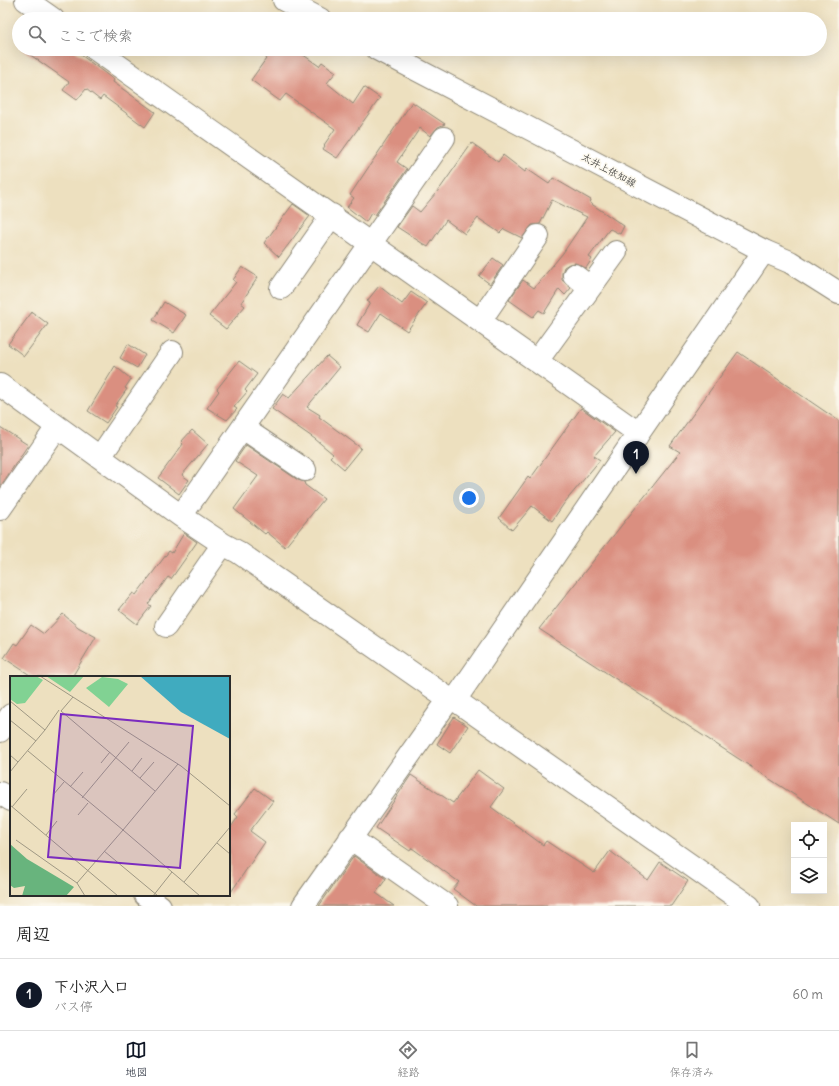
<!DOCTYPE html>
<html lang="ja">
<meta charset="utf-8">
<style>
:root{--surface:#fff;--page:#f6f6f6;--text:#222;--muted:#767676;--line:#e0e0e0;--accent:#111827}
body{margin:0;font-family:Delius,"Klee One",sans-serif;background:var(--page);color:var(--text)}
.controls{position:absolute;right:12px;bottom:12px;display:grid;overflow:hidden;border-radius:0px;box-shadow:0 4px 16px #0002}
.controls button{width:36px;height:36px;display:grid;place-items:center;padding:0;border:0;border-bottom:1px solid var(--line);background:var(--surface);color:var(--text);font:20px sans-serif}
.you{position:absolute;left:469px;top:498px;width:14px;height:14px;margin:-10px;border:3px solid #fff;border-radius:50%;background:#1a73e8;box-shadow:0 0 0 6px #1a73e833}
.badge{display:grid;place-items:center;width:26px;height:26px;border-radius:50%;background:var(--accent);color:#fff;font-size:13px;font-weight:700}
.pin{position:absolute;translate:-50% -33px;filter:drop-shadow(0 1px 2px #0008)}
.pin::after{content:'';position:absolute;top:21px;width:14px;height:12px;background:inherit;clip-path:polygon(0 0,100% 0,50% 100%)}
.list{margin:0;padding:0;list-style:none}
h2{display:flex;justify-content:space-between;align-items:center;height:52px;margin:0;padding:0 16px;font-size:17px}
h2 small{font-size:13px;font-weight:400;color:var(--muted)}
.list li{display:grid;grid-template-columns:26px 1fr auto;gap:12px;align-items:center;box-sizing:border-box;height:72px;padding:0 16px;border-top:1px solid var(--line)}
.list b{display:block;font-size:15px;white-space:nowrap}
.list p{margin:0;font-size:13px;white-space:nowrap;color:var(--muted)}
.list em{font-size:13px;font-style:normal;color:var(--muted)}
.icon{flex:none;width:22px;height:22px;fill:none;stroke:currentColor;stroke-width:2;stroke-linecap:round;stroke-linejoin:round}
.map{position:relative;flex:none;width:839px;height:906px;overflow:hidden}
.search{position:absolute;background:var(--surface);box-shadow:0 4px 16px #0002;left:12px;right:12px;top:12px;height:44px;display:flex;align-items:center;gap:10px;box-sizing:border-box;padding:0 14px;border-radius:22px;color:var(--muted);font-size:15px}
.sheet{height:124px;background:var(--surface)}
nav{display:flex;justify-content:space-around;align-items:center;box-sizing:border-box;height:56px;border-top:1px solid var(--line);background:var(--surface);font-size:11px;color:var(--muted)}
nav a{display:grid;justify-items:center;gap:2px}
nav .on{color:var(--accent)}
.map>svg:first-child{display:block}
</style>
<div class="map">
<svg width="839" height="906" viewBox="0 0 839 906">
<rect width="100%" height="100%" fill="#fbf7ec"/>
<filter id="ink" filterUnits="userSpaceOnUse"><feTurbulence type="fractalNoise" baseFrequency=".025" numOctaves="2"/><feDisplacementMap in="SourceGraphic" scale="8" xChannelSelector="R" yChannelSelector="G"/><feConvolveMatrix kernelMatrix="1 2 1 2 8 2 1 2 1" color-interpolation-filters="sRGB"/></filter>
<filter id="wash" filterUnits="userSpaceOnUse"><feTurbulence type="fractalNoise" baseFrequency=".012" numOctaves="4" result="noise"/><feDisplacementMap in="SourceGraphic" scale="16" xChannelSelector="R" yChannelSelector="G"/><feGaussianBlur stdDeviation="0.9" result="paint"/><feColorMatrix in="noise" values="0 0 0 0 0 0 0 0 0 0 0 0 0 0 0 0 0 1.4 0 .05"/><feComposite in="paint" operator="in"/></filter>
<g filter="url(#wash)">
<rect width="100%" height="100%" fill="#ede0bf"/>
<g id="blocks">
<path fill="#da8f80" d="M22,49H73L114,80L113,82L155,112L145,127L103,96L100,100L86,89L77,100L63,90L69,82Z
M273,49H295L319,66L322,62L336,72L327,83L353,104L364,87L380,98L337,158L323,149L325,146L324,145L335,129L286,94L280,101L251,80Z
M412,102L445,124L438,127L430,136L420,128L397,162L407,169L375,215L371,213L366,222L347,207L354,198L350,195Z
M472,143L498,162L503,155L525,172L527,169L549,184L553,178L591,200L590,203L624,226L620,234L610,229L608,231L589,257L592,259L586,268L575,263L569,264L564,267L562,273V280L571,288L565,295L559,289L544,313L539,310L533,317L509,300L523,280L534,288L563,253L587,217L552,200L540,224L532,225L522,238L504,229L500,233L478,218L465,234L446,220L428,247L397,227L412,206L420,212L441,187Z
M293,204L310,216L279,257L264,243Z
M493,258L503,265L490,284L479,276Z
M242,267L258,277L241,303L245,306L226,329L209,316L236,282L233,280Z
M379,286L402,304L411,292L427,303L407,331L381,313L369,332L357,325L370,303L367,301Z
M164,302L186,315L174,333L153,320Z
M32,312L48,324L24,356L8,344Z
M128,344L145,355L137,368L120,358Z
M738,352L839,421V824L539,629L680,452L670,446Z
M327,356L340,367L307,407L320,415L319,417L361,448L344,469L330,457L333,454L315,439L272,409L283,394L289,398Z
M239,361L257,374L245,390L247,392L234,407L237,409L227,420L207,408L219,391L217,389Z
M115,366L131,379L125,388L127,389L115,406L117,407L106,423L88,411Z
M581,408L615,432L594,456L600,460L565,502L552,521L532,506L512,530L499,518L528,477L530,479Z
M0,427L28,445L0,487Z
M192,430L208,444L182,475L189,480L179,494L158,478L183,444L181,442Z
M246,445L298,480L304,482L305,485L324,499L285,547L267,532L265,534L234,509L258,476L235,461Z
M184,533L197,542L171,579L168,577L148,604L151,606L137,624L119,610L133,593L136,595L169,551L172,553Z
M63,614L78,627L96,637L72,677H33L4,658L14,643L17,645L31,625L44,634Z
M454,717L468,726L450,753L437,744Z
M478,770L504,789L491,807L543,845L546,841L594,873L610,851L648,880L660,862L688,881L671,906H476L453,889L459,882L412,848L410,851L376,828L411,775L453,803Z
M255,788L273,801L250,831L265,842L229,895V830L238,817L235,814Z
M354,856L386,879L376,893L394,906H319Z"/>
</g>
</g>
<g filter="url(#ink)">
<use href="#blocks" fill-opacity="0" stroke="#8c8675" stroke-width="1"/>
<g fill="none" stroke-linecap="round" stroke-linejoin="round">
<g stroke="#8c8675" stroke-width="24">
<path id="minor" d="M26,0L53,19
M95,49L634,430L637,436
M574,275L590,287
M281,288L332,215
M480,321L538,236
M537,361L616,252
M0,385L181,516L223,544L238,552L445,696L455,700
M243,428L305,470
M100,457L172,352
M0,509L57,427
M181,516L444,138
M166,626L223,544
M0,731L11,715
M0,793L11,800
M350,838L447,906
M145,895L160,906
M303,906L447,702L455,700
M749,906L455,700L764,251"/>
</g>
<g stroke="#8c8675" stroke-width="24">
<path id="major" d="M284,0L320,19
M377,49L764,251L790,262L839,293"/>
</g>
<use href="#minor" stroke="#fff" stroke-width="22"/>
<use href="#major" stroke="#fff" stroke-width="22"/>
</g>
</g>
<g text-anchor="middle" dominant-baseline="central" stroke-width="3" stroke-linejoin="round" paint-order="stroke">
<g font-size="10" fill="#2b2b2b" stroke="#fbf7ec">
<text transform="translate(609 170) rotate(28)">太井上依知線</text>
</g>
</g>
<g transform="translate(10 676)">
<rect width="220" height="220" fill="#ede0bf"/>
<path d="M0,0H26L33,4L15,27L7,28L0,23ZM36,0H74L60,16ZM92,1L108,3L118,8L99,31L76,12Z" fill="#81d293"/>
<path d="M0,168L17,183L64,211L56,220H12L15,210L4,212L0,209Z" fill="#68b47d"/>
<path d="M130,0H219L220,63L171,36Z" fill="#40abbf"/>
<path fill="none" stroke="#9f9884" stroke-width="1" d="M30,0L171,90L220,130M63,21L51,35L145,115M0,25L35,54L8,86L0,79M0,44L26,65M35,54L49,34M18,75L113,154L67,207M91,87L100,76M168,88L113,154L190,220M122,95L132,82M0,96L8,86M130,102L144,86M60,111L73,96M43,119L54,106M72,122L119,66M0,129L108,220M2,131L17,113M68,139L78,127M36,159L47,145M6,164L67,207L75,220M207,167L220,178M94,175L148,220M174,206L220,151M143,220L162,196"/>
<path fill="#7b2cbf" fill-opacity="0.15" stroke="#7b2cbf" stroke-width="2" d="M51,38L183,50L170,192L38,181Z"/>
<rect width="220" height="220" fill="none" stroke="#2b2b2b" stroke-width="2"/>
</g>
</svg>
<div class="controls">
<button><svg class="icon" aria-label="locate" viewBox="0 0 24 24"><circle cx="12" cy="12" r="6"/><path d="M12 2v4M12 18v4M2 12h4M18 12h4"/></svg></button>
<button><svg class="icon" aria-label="layers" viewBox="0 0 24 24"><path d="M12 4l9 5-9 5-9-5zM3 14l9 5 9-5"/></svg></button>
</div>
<div class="you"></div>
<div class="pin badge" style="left:636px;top:474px">1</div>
<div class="search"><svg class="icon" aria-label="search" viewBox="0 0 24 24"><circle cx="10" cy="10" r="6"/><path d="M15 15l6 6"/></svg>ここで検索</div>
</div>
<section class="sheet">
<h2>周辺<small></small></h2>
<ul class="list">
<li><span class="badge">1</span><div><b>下小沢入口</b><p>バス停</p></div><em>60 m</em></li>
</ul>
</section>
<nav>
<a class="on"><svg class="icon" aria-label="map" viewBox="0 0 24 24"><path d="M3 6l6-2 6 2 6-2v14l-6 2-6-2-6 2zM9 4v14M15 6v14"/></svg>地図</a>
<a><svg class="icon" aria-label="directions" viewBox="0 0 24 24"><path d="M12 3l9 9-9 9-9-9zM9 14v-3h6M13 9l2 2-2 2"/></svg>経路</a>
<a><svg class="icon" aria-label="saved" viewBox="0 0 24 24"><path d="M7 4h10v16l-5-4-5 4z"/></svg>保存済み</a>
</nav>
